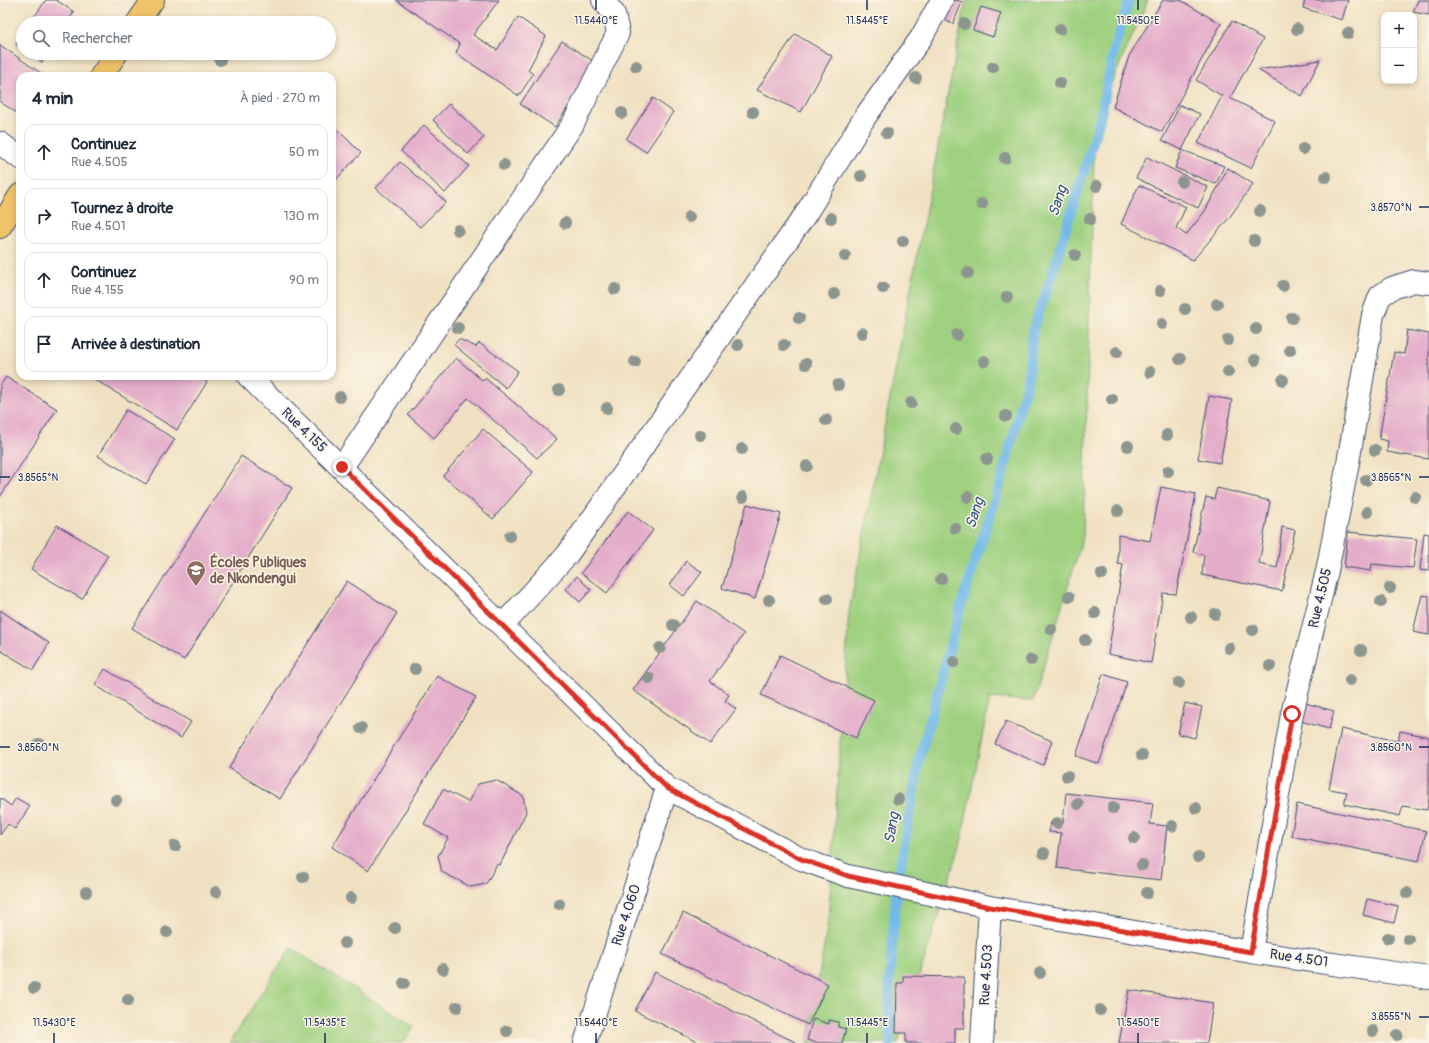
<!DOCTYPE html>
<html lang="fr">
<meta charset="utf-8">
<style>
:root{--surface:#fff;--page:#f6f6f7;--text:#1f2937;--muted:#747a83;--line:#e0e1e3}
body{margin:0;font-family:Pangolin,sans-serif;background:var(--page);color:var(--text)}
.controls{position:absolute;right:12px;top:12px;display:grid;overflow:hidden;border-radius:8px;box-shadow:0 2px 6px #0003}
.controls button{width:36px;height:36px;display:grid;place-items:center;padding:0;border:0;border-bottom:1px solid var(--line);background:var(--surface);color:var(--text);font:20px sans-serif}
.stop{position:absolute;width:12px;height:12px;margin:-9px;border:3px solid #d93025;border-radius:50%;background:#fff}
.stop.end{background:#d93025;border-color:#fff;box-shadow:0 1px 4px #0008}
.list{margin:0;padding:0;list-style:none}
h2{display:flex;justify-content:space-between;align-items:center;height:52px;margin:0;padding:0 16px;font-size:17px}
h2 small{font-size:13px;font-weight:400;color:var(--muted)}
.list li{display:grid;grid-template-columns:26px 1fr auto;gap:12px;align-items:center;box-sizing:border-box;height:56px;margin:0 8px 8px;padding:0 8px;border:1px solid var(--line);border-radius:12px}
.list b{display:block;font-size:15px;white-space:nowrap}
.list p{margin:0;font-size:13px;white-space:nowrap;color:var(--muted)}
.list em{font-size:13px;font-style:normal;color:var(--muted)}
.icon{flex:none;width:22px;height:22px;fill:none;stroke:currentColor;stroke-width:2;stroke-linecap:round;stroke-linejoin:round}
.map{position:relative;flex:none;width:1429px;height:1043px;overflow:hidden}
.search{position:absolute;background:var(--surface);box-shadow:0 2px 6px #0003;left:16px;top:16px;width:320px;height:44px;display:flex;align-items:center;gap:10px;box-sizing:border-box;padding:0 14px;border-radius:22px;color:var(--muted);font-size:15px}
.panel{position:absolute;background:var(--surface);box-shadow:0 2px 6px #0003;left:16px;top:72px;width:320px;height:308px;border-radius:12px}
.map>svg:first-child{display:block}
</style>
<div class="map">
<svg width="1429" height="1043" viewBox="0 0 1429 1043">
<rect width="100%" height="100%" fill="#fcf5e5"/>
<filter id="ink" filterUnits="userSpaceOnUse"><feTurbulence type="fractalNoise" baseFrequency=".025" numOctaves="2"/><feDisplacementMap in="SourceGraphic" scale="8" xChannelSelector="R" yChannelSelector="G"/><feConvolveMatrix kernelMatrix="1 2 1 2 8 2 1 2 1" color-interpolation-filters="sRGB"/></filter>
<filter id="wash" filterUnits="userSpaceOnUse"><feTurbulence type="fractalNoise" baseFrequency=".012" numOctaves="4" result="noise"/><feDisplacementMap in="SourceGraphic" scale="16" xChannelSelector="R" yChannelSelector="G"/><feGaussianBlur stdDeviation="0.9" result="paint"/><feColorMatrix in="noise" values="0 0 0 0 0 0 0 0 0 0 0 0 0 0 0 0 0 1.4 0 .05"/><feComposite in="paint" operator="in"/></filter>
<g filter="url(#wash)">
<rect width="100%" height="100%" fill="#f0e1c2"/>
<path fill="#9ed07f" stroke="#5c806e" d="M966,0H1148L1095,121L1083,537L1033,701L990,698L960,846L898,1043H808L828,922L849,612Z
M291,948L414,1027L403,1043H229Z"/>
<g fill="none" stroke-linecap="round" stroke-linejoin="round">
<path stroke="#72b9e9" stroke-width="10" d="M890,1043L889,983L897,885L919,761L960,609L1002,477L1028,379L1033,329L1050,281L1100,119L1114,50L1129,0"/>
</g>
<g id="blocks">
<path fill="#e4adca" d="M46,0H56L74,12L67,23H30Z
M396,0H499L473,35L497,50L518,17L546,36L528,70L533,74L519,96L456,53L460,44Z
M947,0H956L962,2L953,24L940,18Z
M1163,0H1180L1221,24L1162,132L1113,107L1129,56Z
M1305,0H1348L1342,20L1303,8Z
M1418,0H1429V15L1413,12Z
M981,7L1001,13L993,37L973,30Z
M1232,21L1263,39L1230,98L1275,121L1251,168L1198,143L1222,96L1196,80Z
M23,33V49L16,44Z
M795,34L832,56L801,112L757,90Z
M562,41L596,63L555,127L520,104Z
M0,45L45,76H20V109L17,113L0,102Z
M29,53H47L42,62Z
M1320,60L1302,96L1258,70Z
M653,98L673,112L646,152L626,139Z
M449,104L484,137L468,154L433,120Z
M1180,105L1200,114L1182,150L1224,166L1216,184L1175,168L1182,150L1162,140Z
M332,124L361,153L332,184Z
M424,125L469,166L445,193L401,151Z
M1147,157L1208,187L1198,208L1136,178Z
M400,162L446,202L420,227L376,188Z
M1228,168L1253,184L1229,218L1193,260L1121,224L1139,185L1186,207L1176,228L1186,235L1205,211Z
M1407,330L1429,334V459L1387,452L1388,441L1379,439L1394,352L1404,354Z
M459,339L476,347L479,343L518,371L506,388L454,345Z
M456,358L483,381L485,378L557,439L537,458L468,398L434,438L408,415Z
M89,376H197L207,382L177,430Z
M6,377L57,409L0,497V386Z
M1209,396L1232,400L1220,463L1198,459Z
M126,410L175,439L146,484L98,456Z
M483,429L533,472L493,519L443,476Z
M241,456L292,488L184,660L132,628Z
M1161,487L1196,494L1176,594L1163,593L1151,663L1108,654L1123,565L1118,564V535L1150,541Z
M1217,488L1270,501L1259,564L1277,568L1282,527L1295,530L1282,591L1202,575L1204,555L1193,552L1206,497L1214,499Z
M747,504L781,514L755,599L722,588Z
M628,511L653,530L607,593L581,573Z
M57,525L108,555L82,599L31,569Z
M1348,532L1417,539L1413,568L1372,564L1371,571L1344,567Z
M1424,533L1429,534V571L1420,570Z
M686,561L702,572L684,596L670,585Z
M577,576L591,590L580,602L566,589Z
M347,581L397,613L280,799L229,768Z
M1422,595L1429,596V635L1413,632Z
M697,601L744,634L710,681L729,695L725,701L736,709L710,744L633,690Z
M0,610L49,643L33,670L0,650Z
M780,655L874,700L856,738L761,695Z
M105,669L191,722L181,738L95,685Z
M1103,674L1127,682L1099,764L1076,756Z
M437,676L476,697L368,871L332,847Z
M1302,702L1334,711L1329,729L1297,720Z
M1185,703L1202,707L1195,738L1178,734Z
M1006,721L1052,741L1043,765L995,744Z
M1341,729L1398,741L1400,731L1429,737V798L1427,810L1403,806L1400,816L1344,804L1347,792L1329,789Z
M496,780L523,796L526,812L500,865L497,864L486,884L471,887L442,872L438,856L448,838L424,824L443,789L468,802L478,784Z
M1066,793L1153,803L1150,824L1167,826L1161,880L1057,868L1061,833L1049,832L1051,822L1063,823Z
M0,798L11,806L16,798L30,806L15,829L8,824L0,835Z
M1297,804L1426,831L1419,861L1291,836Z
M1367,899L1398,906L1394,923L1363,915Z
M683,913L828,984L808,1025L662,954Z
M655,972L797,1043H700L635,1011Z
M903,976L964,977V1028H955V1043H906V1033H896L897,983H903Z
M1129,990L1213,1003L1207,1043H1119Z
M813,1019L829,1024V1020L838,1022V1027L846,1029L842,1043H817L807,1040Z"/>
</g>
</g>
<g filter="url(#ink)">
<use href="#blocks" fill-opacity="0" stroke="#3b4a6d" stroke-width="1"/>
<g fill="none" stroke-linecap="round" stroke-linejoin="round">
<g stroke="#3b4a6d" stroke-width="24">
<path id="minor" d="M0,143L20,158
M248,376L667,788L801,859L848,876L990,907L1251,952L1429,978
M342,467L573,124L618,33L614,14L603,0
M503,625L567,555L805,215L865,117L921,38L942,0
M1251,952L1292,714L1327,571L1348,463L1373,315L1380,296L1392,288L1414,281L1429,283
M585,1043L667,788
M982,1043L990,907"/>
</g>
<g stroke="#3b4a6d" stroke-width="24">
<path id="major" d="M137,23L153,0
M101,76L117,53
M0,227L20,195"/>
</g>
<use href="#minor" stroke="#fff" stroke-width="22"/>
<use href="#major" stroke="#f0c369" stroke-width="22"/>
</g>
<g fill="#8d958f">
<circle cx="964" cy="24" r="6"/>
<circle cx="1060" cy="29" r="6"/>
<circle cx="1297" cy="29" r="6"/>
<circle cx="1348" cy="33" r="6"/>
<circle cx="220" cy="60" r="6"/>
<circle cx="636" cy="66" r="6"/>
<circle cx="993" cy="67" r="6"/>
<circle cx="916" cy="78" r="6"/>
<circle cx="1060" cy="83" r="6"/>
<circle cx="753" cy="112" r="6"/>
<circle cx="622" cy="113" r="6"/>
<circle cx="887" cy="133" r="6"/>
<circle cx="1303" cy="149" r="6"/>
<circle cx="1005" cy="158" r="6"/>
<circle cx="504" cy="165" r="6"/>
<circle cx="861" cy="176" r="6"/>
<circle cx="1326" cy="177" r="6"/>
<circle cx="1182" cy="182" r="6"/>
<circle cx="1097" cy="186" r="6"/>
<circle cx="982" cy="204" r="6"/>
<circle cx="1260" cy="211" r="6"/>
<circle cx="689" cy="217" r="6"/>
<circle cx="831" cy="218" r="6"/>
<circle cx="1090" cy="219" r="6"/>
<circle cx="565" cy="223" r="6"/>
<circle cx="458" cy="230" r="6"/>
<circle cx="903" cy="241" r="6"/>
<circle cx="1254" cy="241" r="6"/>
<circle cx="1075" cy="255" r="6"/>
<circle cx="845" cy="256" r="6"/>
<circle cx="968" cy="273" r="6"/>
<circle cx="1283" cy="286" r="6"/>
<circle cx="883" cy="288" r="6"/>
<circle cx="615" cy="289" r="6"/>
<circle cx="1160" cy="291" r="6"/>
<circle cx="834" cy="294" r="6"/>
<circle cx="1007" cy="297" r="6"/>
<circle cx="1217" cy="304" r="6"/>
<circle cx="1185" cy="309" r="6"/>
<circle cx="799" cy="318" r="6"/>
<circle cx="1292" cy="318" r="6"/>
<circle cx="1162" cy="324" r="6"/>
<circle cx="458" cy="328" r="6"/>
<circle cx="1256" cy="329" r="6"/>
<circle cx="862" cy="333" r="6"/>
<circle cx="957" cy="335" r="6"/>
<circle cx="1228" cy="340" r="6"/>
<circle cx="738" cy="345" r="6"/>
<circle cx="784" cy="345" r="6"/>
<circle cx="1290" cy="350" r="6"/>
<circle cx="1117" cy="352" r="6"/>
<circle cx="1180" cy="359" r="6"/>
<circle cx="1255" cy="360" r="6"/>
<circle cx="984" cy="361" r="6"/>
<circle cx="635" cy="362" r="6"/>
<circle cx="806" cy="364" r="6"/>
<circle cx="1150" cy="372" r="6"/>
<circle cx="1228" cy="372" r="6"/>
<circle cx="1283" cy="380" r="6"/>
<circle cx="838" cy="385" r="6"/>
<circle cx="559" cy="390" r="6"/>
<circle cx="340" cy="397" r="6"/>
<circle cx="1112" cy="399" r="6"/>
<circle cx="911" cy="403" r="6"/>
<circle cx="607" cy="408" r="6"/>
<circle cx="1006" cy="416" r="6"/>
<circle cx="826" cy="420" r="6"/>
<circle cx="956" cy="429" r="6"/>
<circle cx="700" cy="435" r="6"/>
<circle cx="1167" cy="435" r="6"/>
<circle cx="1128" cy="446" r="6"/>
<circle cx="742" cy="449" r="6"/>
<circle cx="1375" cy="450" r="6"/>
<circle cx="987" cy="459" r="6"/>
<circle cx="807" cy="466" r="6"/>
<circle cx="1168" cy="471" r="6"/>
<circle cx="1366" cy="480" r="6"/>
<circle cx="743" cy="497" r="6"/>
<circle cx="968" cy="497" r="6"/>
<circle cx="1415" cy="497" r="6"/>
<circle cx="1118" cy="511" r="6"/>
<circle cx="1367" cy="512" r="6"/>
<circle cx="955" cy="528" r="6"/>
<circle cx="510" cy="536" r="6"/>
<circle cx="1102" cy="574" r="6"/>
<circle cx="941" cy="579" r="6"/>
<circle cx="1390" cy="588" r="6"/>
<circle cx="1069" cy="597" r="6"/>
<circle cx="827" cy="599" r="6"/>
<circle cx="769" cy="600" r="6"/>
<circle cx="1381" cy="602" r="6"/>
<circle cx="1095" cy="613" r="6"/>
<circle cx="1215" cy="614" r="6"/>
<circle cx="1191" cy="617" r="6"/>
<circle cx="673" cy="625" r="6"/>
<circle cx="1051" cy="629" r="6"/>
<circle cx="1253" cy="630" r="6"/>
<circle cx="1085" cy="640" r="6"/>
<circle cx="660" cy="648" r="6"/>
<circle cx="1229" cy="648" r="6"/>
<circle cx="1361" cy="650" r="6"/>
<circle cx="1031" cy="660" r="6"/>
<circle cx="954" cy="662" r="6"/>
<circle cx="1270" cy="666" r="6"/>
<circle cx="415" cy="669" r="6"/>
<circle cx="649" cy="678" r="6"/>
<circle cx="1350" cy="680" r="6"/>
<circle cx="1179" cy="683" r="6"/>
<circle cx="361" cy="728" r="6"/>
<circle cx="39" cy="744" r="6"/>
<circle cx="1142" cy="755" r="6"/>
<circle cx="1067" cy="776" r="6"/>
<circle cx="898" cy="799" r="6"/>
<circle cx="116" cy="800" r="6"/>
<circle cx="1078" cy="804" r="6"/>
<circle cx="1113" cy="808" r="6"/>
<circle cx="1196" cy="808" r="6"/>
<circle cx="1057" cy="823" r="6"/>
<circle cx="1172" cy="826" r="6"/>
<circle cx="1134" cy="838" r="6"/>
<circle cx="175" cy="846" r="6"/>
<circle cx="1044" cy="853" r="6"/>
<circle cx="1198" cy="857" r="6"/>
<circle cx="1142" cy="865" r="6"/>
<circle cx="303" cy="877" r="6"/>
<circle cx="86" cy="892" r="6"/>
<circle cx="216" cy="892" r="6"/>
<circle cx="1147" cy="893" r="6"/>
<circle cx="1407" cy="893" r="6"/>
<circle cx="351" cy="898" r="6"/>
<circle cx="559" cy="904" r="6"/>
<circle cx="395" cy="928" r="6"/>
<circle cx="167" cy="932" r="6"/>
<circle cx="1388" cy="938" r="6"/>
<circle cx="1408" cy="939" r="6"/>
<circle cx="345" cy="943" r="6"/>
<circle cx="443" cy="969" r="6"/>
<circle cx="1040" cy="973" r="6"/>
<circle cx="404" cy="983" r="6"/>
<circle cx="34" cy="988" r="6"/>
<circle cx="128" cy="1000" r="6"/>
<circle cx="457" cy="1007" r="6"/>
<circle cx="1100" cy="1010" r="6"/>
<circle cx="507" cy="1031" r="6"/>
<circle cx="1373" cy="1031" r="6"/>
<circle cx="1397" cy="1035" r="6"/>
</g>
</g>
<g fill="none" stroke-linecap="round" stroke-linejoin="round" filter="url(#ink)">
<path stroke="#d93025" stroke-width="5" d="M342,467L667,788L801,859L848,876L990,907L1251,952L1292,714"/>
</g>
<path fill="none" stroke="#1b2f5e" stroke-width="1.5" d="M596,0V10M867,0V10M1138,0V10M1419,207H1429M0,477H10M1419,477H1429M0,747H10M1419,747H1429M1419,1017H1429M54,1033V1043M325,1033V1043M596,1033V1043M867,1033V1043M1138,1033V1043"/>
<defs>
<g id="school-pin" transform="scale(1)"><path d="M0 17L-7.5 6A9.5 9.5 0 1 1 7.5 6Z" fill="#8d6e63" stroke="#fcf5e5"/><path d="M0-5L7-2L0 1L-7-2ZM-4 1L0 2.5L4 1V4Q0 6-4 4Z" fill="#fff"/></g>
</defs>
<g fill-rule="evenodd">
<use href="#school-pin" x="196" y="570"/>
</g>
<g text-anchor="middle" dominant-baseline="central" stroke-width="3" stroke-linejoin="round" paint-order="stroke">
<g font-size="14" fill="#1b2f5e" stroke="#fcf5e5">
<text transform="translate(304 430) rotate(44)">Rue 4.155</text>
<text transform="translate(1320 598) rotate(-77)">Rue 4.505</text>
<text transform="translate(626 915) rotate(-72)">Rue 4.060</text>
<text transform="translate(1299 958) rotate(8)">Rue 4.501</text>
<text transform="translate(986 975) rotate(-87)">Rue 4.503</text>
</g>
<g font-size="14" font-weight="bold" fill="#785e54" stroke="#fcf5e5" text-anchor="start">
<text x="210" y="562">Écoles Publiques<tspan x="210" dy="16">de Nkondengui</tspan></text>
</g>
<g font-size="15" font-style="italic" fill="#355888" stroke="#fcf5e5">
<text transform="translate(1058 201) rotate(-72)">Sang</text>
<text transform="translate(975 513) rotate(-72)">Sang</text>
<text transform="translate(892 828) rotate(-80)">Sang</text>
</g>
</g>
<g font-size="10" text-anchor="middle" fill="#1b2f5e" stroke="#fcf5e5" stroke-width="3" stroke-linejoin="round" paint-order="stroke">
<text x="596" y="24">11.5440°E</text>
<text x="867" y="24">11.5445°E</text>
<text x="1138" y="24">11.5450°E</text>
<text x="1391" y="211">3.8570°N</text>
<text x="38" y="481">3.8565°N</text>
<text x="1391" y="481">3.8565°N</text>
<text x="38" y="751">3.8560°N</text>
<text x="1391" y="751">3.8560°N</text>
<text x="1391" y="1020">3.8555°N</text>
<text x="54" y="1026">11.5430°E</text>
<text x="325" y="1026">11.5435°E</text>
<text x="596" y="1026">11.5440°E</text>
<text x="867" y="1026">11.5445°E</text>
<text x="1138" y="1026">11.5450°E</text>
</g>
</svg>
<div class="controls">
<button>+</button>
<button>−</button>
</div>
<div class="stop" style="left:1292px;top:714px"></div>
<div class="stop end" style="left:342px;top:467px"></div>
<div class="search"><svg class="icon" aria-label="search" viewBox="0 0 24 24"><circle cx="10" cy="10" r="6"/><path d="M15 15l6 6"/></svg>Rechercher</div>
<section class="panel">
<h2>4 min<small>À pied · 270 m</small></h2>
<ul class="list">
<li><svg class="icon" aria-label="ahead" viewBox="0 0 24 24"><path d="M12 20V5M6 11l6-6 6 6"/></svg><div><b>Continuez</b><p>Rue 4.505</p></div><em>50 m</em></li>
<li><svg class="icon" aria-label="right" viewBox="0 0 24 24"><path d="M7 20v-9h11M14 6l5 5-5 5"/></svg><div><b>Tournez à droite</b><p>Rue 4.501</p></div><em>130 m</em></li>
<li><svg class="icon" aria-label="ahead" viewBox="0 0 24 24"><path d="M12 20V5M6 11l6-6 6 6"/></svg><div><b>Continuez</b><p>Rue 4.155</p></div><em>90 m</em></li>
<li><svg class="icon" aria-label="arrive" viewBox="0 0 24 24"><path d="M6 21V4h12l-3 4 3 4H6"/></svg><div><b>Arrivée à destination</b></div></li>
</ul>
</section>
</div>
